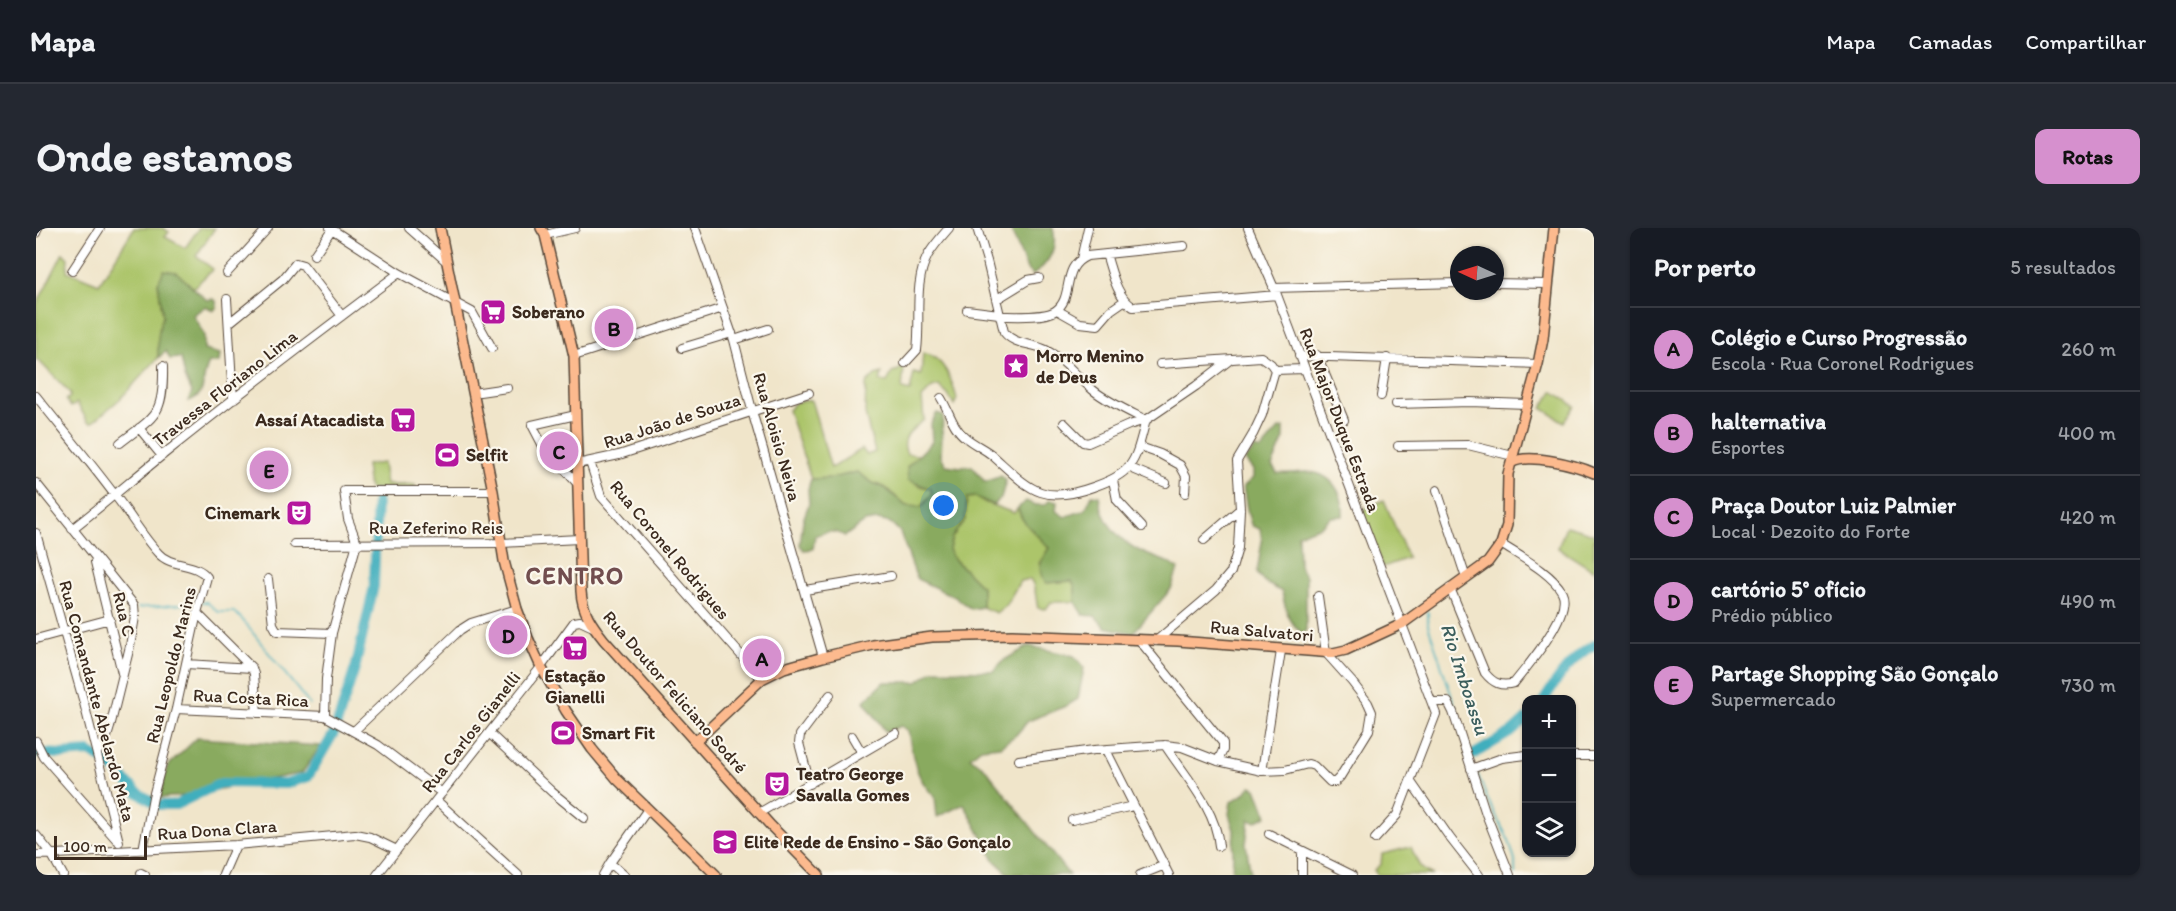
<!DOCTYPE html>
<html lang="pt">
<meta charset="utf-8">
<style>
:root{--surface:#171b24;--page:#242831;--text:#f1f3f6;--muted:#9ea1a6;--line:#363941;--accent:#d690ce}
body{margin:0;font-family:Itim,sans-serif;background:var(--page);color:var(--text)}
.controls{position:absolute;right:18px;bottom:18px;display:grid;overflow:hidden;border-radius:12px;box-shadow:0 2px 4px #0004}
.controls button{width:54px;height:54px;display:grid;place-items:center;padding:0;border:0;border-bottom:2px solid var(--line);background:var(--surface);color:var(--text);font:30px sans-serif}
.compass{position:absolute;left:1414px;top:18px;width:54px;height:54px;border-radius:50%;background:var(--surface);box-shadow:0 2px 4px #0004;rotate:274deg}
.scale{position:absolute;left:18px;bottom:15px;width:93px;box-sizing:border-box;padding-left:6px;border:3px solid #3b2a1e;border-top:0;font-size:16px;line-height:21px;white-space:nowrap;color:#3b2a1e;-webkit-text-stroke:4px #fbf7ec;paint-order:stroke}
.you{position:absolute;left:908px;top:278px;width:21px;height:21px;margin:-15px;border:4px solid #fff;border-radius:50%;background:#1a73e8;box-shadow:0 0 0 9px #1a73e833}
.badge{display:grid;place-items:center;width:39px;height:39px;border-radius:50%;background:var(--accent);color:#111;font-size:20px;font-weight:700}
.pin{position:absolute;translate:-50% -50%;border:3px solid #fff;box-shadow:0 2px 6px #0006}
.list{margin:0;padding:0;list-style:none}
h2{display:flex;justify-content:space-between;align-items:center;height:78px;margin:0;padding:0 24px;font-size:26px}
h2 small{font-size:20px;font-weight:400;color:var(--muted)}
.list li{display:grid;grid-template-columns:39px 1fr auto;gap:18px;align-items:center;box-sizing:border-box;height:84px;padding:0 24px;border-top:2px solid var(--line)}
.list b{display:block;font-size:22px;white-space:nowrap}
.list p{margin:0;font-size:20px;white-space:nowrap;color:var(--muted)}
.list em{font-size:20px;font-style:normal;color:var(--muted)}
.icon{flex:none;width:33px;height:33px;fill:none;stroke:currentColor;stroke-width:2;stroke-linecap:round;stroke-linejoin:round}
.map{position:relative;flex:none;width:1558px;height:647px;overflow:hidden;border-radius:12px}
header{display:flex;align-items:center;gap:36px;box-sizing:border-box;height:84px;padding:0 30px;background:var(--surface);border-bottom:2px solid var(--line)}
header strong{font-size:28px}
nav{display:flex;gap:33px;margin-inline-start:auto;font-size:21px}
.intro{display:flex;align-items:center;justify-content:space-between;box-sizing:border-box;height:144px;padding:0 36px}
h1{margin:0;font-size:42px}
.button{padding:15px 27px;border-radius:12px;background:var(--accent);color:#111;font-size:21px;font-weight:700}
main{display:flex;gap:36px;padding:0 36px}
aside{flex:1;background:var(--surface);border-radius:12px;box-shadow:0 2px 4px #0004}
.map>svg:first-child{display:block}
</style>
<header>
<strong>Mapa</strong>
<nav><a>Mapa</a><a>Camadas</a><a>Compartilhar</a></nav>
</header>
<div class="intro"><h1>Onde estamos</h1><a class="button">Rotas</a></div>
<main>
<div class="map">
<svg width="1558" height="647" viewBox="0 0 1558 647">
<rect width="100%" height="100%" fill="#fbf7ec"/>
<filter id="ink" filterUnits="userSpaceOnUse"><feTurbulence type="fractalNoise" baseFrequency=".0167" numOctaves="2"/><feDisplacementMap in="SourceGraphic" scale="12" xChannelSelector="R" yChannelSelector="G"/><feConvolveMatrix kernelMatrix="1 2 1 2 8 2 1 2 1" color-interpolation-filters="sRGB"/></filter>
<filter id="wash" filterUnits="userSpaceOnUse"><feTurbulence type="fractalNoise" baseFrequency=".008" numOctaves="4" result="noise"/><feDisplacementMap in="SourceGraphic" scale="24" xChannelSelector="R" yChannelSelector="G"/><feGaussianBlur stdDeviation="1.35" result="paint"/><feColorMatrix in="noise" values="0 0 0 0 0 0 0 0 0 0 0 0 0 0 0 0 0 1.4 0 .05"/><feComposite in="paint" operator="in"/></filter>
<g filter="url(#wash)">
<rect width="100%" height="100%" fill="#f0e5ca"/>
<path fill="#acc56b" stroke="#747844" stroke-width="1.5" d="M98,0H127L133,4L129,9L149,20L163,0H179L160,28L177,41L157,60L140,44L122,55L127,88L124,96L122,130L85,170L56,195L52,194L41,175L35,179L30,172L34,169V165L3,133H0V78L27,25L32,30L31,43L63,56Z
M887,125C908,129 916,152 921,171L918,177L912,167L903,158L896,160L886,170L888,192C876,201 863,210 871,226L884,227L871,239L882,257L895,261L896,266L885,279L870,278L850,260L837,255L821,244L796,250L775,251L752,182L760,174L775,172L795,240L826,221L831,227L839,224L829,186L830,156L839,147L846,145L844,153L851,154L856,145L868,139L866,161L874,163L878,145L885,147Z
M1517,163L1539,178L1528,194L1506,180Z
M347,235L350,257H379L380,260L333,261L330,237Z
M940,269L950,275L978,285L982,280C986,298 1002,306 1013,321L1003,335L1010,355L1036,353L1039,359V374H1015L1010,381L1002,380C999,370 1001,359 994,351L984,353L970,377L960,385L946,379V359L916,329L913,321L916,309L929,291L931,270Z
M1348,272L1372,330L1347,339L1326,282Z
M1530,298L1558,306V343L1522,320Z
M1375,619C1381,633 1382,641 1397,647H1341L1338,642L1345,636L1346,626Z"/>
<path fill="#89aa5f" stroke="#626a3e" stroke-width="1.5" d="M974,0H1017C1022,21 1013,35 997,47L991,42Z
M128,42L140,44L171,72L177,71L180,73L181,79L177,83L170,78L157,87L168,107V122L184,126L183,135H173C164,151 173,167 152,173L156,164L149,149L145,130L134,131L130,123L122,130V110L124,96L127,88L122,55Z
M901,185L907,187L905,228L910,237L924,239L936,238L949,254L965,248L970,252L965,270L957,277L940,269L931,270L929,292L916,309L913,321L916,329L946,359V379L935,381L919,369L881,351L864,304L855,295L842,292L829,294L809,308C798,302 790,303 779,308L777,321L768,322L764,317L767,292L773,276L772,261L775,251L796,250L821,244L837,255L849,260L870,278L886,279L896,266L895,261L872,252L871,239L896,214L895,195Z
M1248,200V211L1236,238L1241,245C1251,246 1260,244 1270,244C1295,244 1308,264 1307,288L1294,289L1285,298L1262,306L1263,338L1270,349V404L1266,405C1252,394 1249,380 1246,364L1228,354L1221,345L1226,313L1224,301L1216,298C1211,290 1210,271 1207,259L1217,250V242L1209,232L1219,220L1225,222L1243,201Z
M1056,267L1063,268C1066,295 1084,314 1108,325C1120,331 1131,331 1142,341L1135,361L1097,405L1069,399L1059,388L1047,387L1039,374V359L1036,353L1010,355C1000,342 1004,333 1013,320C1002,305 986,298 982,280L990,273L1000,277H1009L1014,272L1021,274L1020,283L1029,289L1049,282Z
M993,418L1038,428L1048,440L1042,471L1030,478L992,493L980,507L964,518L945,520L934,529L948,539L1033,647L973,646L959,633L928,576L901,589L899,569C879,550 877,530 872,503L865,498L850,504L828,473L848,454H881L898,442L957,443L968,432Z
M161,510L285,518L266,545L148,568L124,570L131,539Z
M1215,558L1220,560L1231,588L1219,594L1213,592L1210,616L1215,647H1196L1198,602L1193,586L1195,574L1208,566Z"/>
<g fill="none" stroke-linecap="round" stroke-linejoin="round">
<path stroke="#40aebd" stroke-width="1.5" d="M166,374H171L182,384H198L205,390L274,477
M102,380L161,375
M1392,384V397L1420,481
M294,504L297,507
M1440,542L1451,570L1473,613L1479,633V647"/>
<path stroke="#40aebd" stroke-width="10" d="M1508,472C1522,450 1535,430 1558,417
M0,525L27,526L53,524L71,534L101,564L122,577H140L185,555L250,556L272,549L298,505L320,437L338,358L341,267
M1435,528L1477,503L1490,491"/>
</g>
</g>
<g filter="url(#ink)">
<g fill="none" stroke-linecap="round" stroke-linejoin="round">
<g stroke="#564638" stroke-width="10">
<path id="minor" d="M294,0L363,45L436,84L456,120
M373,0L411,34
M659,0L698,112L718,190L787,429
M941,0L951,33L968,104C979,118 995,114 1010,122C1028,131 1041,149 1057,162C1072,174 1092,183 1110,192
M1212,0L1241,67L1400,486L1361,587L1339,611
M0,5L2,0
M509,7L539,0
M1070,26C1076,44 1080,68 1097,79L1241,67
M278,27L296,1
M1045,31L1052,0
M36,43L64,0
M191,45L232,0
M1459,55L1511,56
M1237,60L1423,55
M191,71L197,172
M961,71L992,52L1003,50
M931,82L963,86
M1021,82L1044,95L1062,97L1075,82L1088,73
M964,88C977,88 1008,90 1019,83C1039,70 1024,39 1051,28L1148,18
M193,95L247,51L260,35L267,37L306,88
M698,112L732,101
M646,120L696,105
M1281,127L1308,192
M538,128L687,80
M1263,128L1502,136
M869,135L881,122C885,91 877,55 892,27C898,17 906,8 913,0
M1124,136L1225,129L1235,136L1239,142L1268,141
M437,165L471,160
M0,168C27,202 55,235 81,270C95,288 107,309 122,325C135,340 160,334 171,349L161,385L140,481L117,569L107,622
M1345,168L1351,130
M905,170C913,183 917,200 929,209C937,216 947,220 956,227C993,260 1005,278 1057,259C1099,245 1099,233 1110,192L1160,158L1195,131
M1360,176L1434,174L1491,176
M540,187L496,197L507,218L541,255
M1028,195L1047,214L1052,215L1093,197L1110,192
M103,200L126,228
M84,215C120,187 128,187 127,138
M1362,218L1432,217L1477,228
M1104,219L1124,226L1144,237L1150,248L1149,265
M554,234L565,268L726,451
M541,236L583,227L773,165
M1092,239L1130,255
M1077,252L1081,272L1106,299
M0,255L98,377L99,389L94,418L74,499L70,512L61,524
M1401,262L1430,350
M36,301C67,277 97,251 128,226C205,164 284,104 363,45
M0,305L48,475L83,614
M1168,312L1204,281
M258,316L465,315L543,311
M59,334L86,445
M232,351L237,396L241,403L296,405
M1414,360L1449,445C1457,455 1465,459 1478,455C1491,439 1537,385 1526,364C1516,345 1483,328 1465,316
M769,362L855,348
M161,385L216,440L218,446L221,485
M0,411L74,391
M1104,413L1187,515V522L1182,533
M1120,413L1180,362L1195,344L1202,320L1204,281L1201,233L1217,206L1226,187L1239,142
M150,436L216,440
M1397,474H1412L1417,484L1450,586L1474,647
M140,481L289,488L342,517L406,565
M289,488L290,451L296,405L321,315L312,291L308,263H457
M318,503L424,402L435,395L481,381
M453,505L516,564L548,590
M816,508L826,525
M0,513L8,529L80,611
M1129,517C1149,548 1180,581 1183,618
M1070,522L1133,647
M1536,528H1558
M983,532L1058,522L1129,517L1146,519L1182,533L1226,543L1249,542L1272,536L1278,538L1294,554H1299L1304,549L1333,502L1336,484L1332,475L1316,454L1290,425L1282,368
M1435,541L1466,530L1490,527
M1226,543L1245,423
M1375,554L1414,610L1443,647
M774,556L763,515L764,507L794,467
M400,572L482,647
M723,585L860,505
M1036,592L1097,578
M1233,606L1316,647
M0,607L16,627L27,647
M0,627L200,617L319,606L334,609L361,622
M105,645L109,647
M187,647L200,617
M341,647L505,439L538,394L544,393L557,399
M567,647L574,635
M588,647L574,635L612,581
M1104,647L1129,637
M1266,647V623"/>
</g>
<g stroke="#564638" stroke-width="12">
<path id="major" d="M404,0L457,263L468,333L481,381L492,410L505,439L530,483L556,521L581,551L680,647
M505,0L509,7L538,128L545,363C546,383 556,397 568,412L735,598L783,647
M1475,235C1491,224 1540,237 1558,245
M659,514L726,451L748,440L787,429L837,417L896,409L976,407L1142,413L1297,425L1310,422L1366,396L1452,334L1465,316L1471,297L1472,246L1502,136L1507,111L1518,0"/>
</g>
<use href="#minor" stroke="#fff" stroke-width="8"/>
<use href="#major" stroke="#fcba8e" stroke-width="9"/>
</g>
</g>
<defs>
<g id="supermarket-square" transform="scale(1.35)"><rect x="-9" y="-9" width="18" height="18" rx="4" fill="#b5179e" stroke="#fbf7ec"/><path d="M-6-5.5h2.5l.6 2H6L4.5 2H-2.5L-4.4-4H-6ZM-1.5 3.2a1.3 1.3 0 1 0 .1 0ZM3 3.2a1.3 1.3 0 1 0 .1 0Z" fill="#fff"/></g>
<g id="sight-square" transform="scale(1.35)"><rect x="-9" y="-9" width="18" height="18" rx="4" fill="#b5179e" stroke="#fbf7ec"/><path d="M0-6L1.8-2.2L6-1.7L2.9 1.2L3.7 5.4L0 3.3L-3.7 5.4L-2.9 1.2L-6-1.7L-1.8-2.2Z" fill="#fff"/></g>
<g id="stadium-square" transform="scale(1.35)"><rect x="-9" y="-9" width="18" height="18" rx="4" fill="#b5179e" stroke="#fbf7ec"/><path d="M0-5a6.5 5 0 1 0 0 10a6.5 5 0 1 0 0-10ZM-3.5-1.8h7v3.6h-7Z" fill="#fff"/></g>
<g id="theatre-square" transform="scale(1.35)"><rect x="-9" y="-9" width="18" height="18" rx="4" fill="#b5179e" stroke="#fbf7ec"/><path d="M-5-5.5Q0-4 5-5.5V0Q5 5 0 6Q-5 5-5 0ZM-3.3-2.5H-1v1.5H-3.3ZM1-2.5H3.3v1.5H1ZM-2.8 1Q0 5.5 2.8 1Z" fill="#fff"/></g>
<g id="school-square" transform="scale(1.35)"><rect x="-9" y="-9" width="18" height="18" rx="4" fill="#b5179e" stroke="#fbf7ec"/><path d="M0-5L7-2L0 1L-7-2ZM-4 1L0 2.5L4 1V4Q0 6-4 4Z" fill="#fff"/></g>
</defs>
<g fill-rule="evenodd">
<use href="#supermarket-square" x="457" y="84"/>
<use href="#sight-square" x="980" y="138"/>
<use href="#supermarket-square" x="367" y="192"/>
<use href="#stadium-square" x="411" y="227"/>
<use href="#theatre-square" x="263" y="285"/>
<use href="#supermarket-square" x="539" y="420"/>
<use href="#stadium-square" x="527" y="505"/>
<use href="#theatre-square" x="741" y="556"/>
<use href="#school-square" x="689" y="614"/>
</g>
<g text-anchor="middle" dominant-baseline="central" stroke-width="4.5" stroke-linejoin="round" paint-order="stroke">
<g font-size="18" font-weight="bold" fill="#3b2a1e" stroke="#fbf7ec" text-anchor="start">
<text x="476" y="84">Soberano</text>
<text x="1000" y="128">Morro Menino<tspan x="1000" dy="21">de Deus</tspan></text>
<text x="348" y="192" text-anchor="end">Assaí Atacadista</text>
<text x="430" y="227">Selfit</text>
<text x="244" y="285" text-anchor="end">Cinemark</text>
<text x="539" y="448" text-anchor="middle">Estação<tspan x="539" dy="21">Gianelli</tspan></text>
<text x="546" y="505">Smart Fit</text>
<text x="760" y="546">Teatro George<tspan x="760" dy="21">Savalla Gomes</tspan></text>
<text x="708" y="614">Elite Rede de Ensino - São Gonçalo</text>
</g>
<g font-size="18" fill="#3b2a1e" stroke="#fbf7ec">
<text transform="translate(189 160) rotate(-38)">Travessa Floriano Lima</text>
<text transform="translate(1304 192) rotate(69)">Rua Major Duque Estrada</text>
<text transform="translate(636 193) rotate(-18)">Rua João de Souza</text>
<text transform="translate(741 209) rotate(74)">Rua Aloisio Neiva</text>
<text x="400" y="300">Rua Zeferino Reis</text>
<text transform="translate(634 322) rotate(50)">Rua Coronel Rodrigues</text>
<text transform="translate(88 386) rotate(76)">Rua C</text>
<text transform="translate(1226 403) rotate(5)">Rua Salvatori</text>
<text transform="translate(135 437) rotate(-76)">Rua Leopoldo Marins</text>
<text transform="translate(639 464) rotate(49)">Rua Doutor Feliciano Sodré</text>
<text transform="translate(215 470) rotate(3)">Rua Costa Rica</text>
<text transform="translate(61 473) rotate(75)">Rua Comandante Abelardo Mata</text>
<text transform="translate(435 504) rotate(-52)">Rua Carlos Gianelli</text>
<text transform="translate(181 602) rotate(-4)">Rua Dona Clara</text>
</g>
<g font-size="20" font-style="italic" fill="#3d5f5e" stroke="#fbf7ec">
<text transform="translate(1429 451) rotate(72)">Rio Imboassu</text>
</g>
<g font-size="24" font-weight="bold" letter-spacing="1.5" fill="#714d4e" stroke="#fbf7ec">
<text x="539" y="347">CENTRO</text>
</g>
</g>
</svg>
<div class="controls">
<button>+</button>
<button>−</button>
<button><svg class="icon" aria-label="layers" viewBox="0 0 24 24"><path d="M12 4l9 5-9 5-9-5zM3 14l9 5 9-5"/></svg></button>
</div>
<svg class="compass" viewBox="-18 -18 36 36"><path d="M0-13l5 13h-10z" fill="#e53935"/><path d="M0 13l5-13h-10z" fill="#9ea1a6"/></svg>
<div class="scale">100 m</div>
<div class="you"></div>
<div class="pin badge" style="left:726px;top:430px">A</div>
<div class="pin badge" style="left:578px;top:100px">B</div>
<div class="pin badge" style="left:523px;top:223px">C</div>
<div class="pin badge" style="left:472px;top:407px">D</div>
<div class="pin badge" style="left:233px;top:242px">E</div>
</div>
<aside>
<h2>Por perto<small>5 resultados</small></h2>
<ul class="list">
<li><span class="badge">A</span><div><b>Colégio e Curso Progressão</b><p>Escola · Rua Coronel Rodrigues</p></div><em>260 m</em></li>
<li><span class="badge">B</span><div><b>halternativa</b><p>Esportes</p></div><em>400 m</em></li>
<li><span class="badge">C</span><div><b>Praça Doutor Luiz Palmier</b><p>Local · Dezoito do Forte</p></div><em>420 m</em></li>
<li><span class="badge">D</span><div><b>cartório 5° ofício</b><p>Prédio público</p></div><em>490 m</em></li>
<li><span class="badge">E</span><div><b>Partage Shopping São Gonçalo</b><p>Supermercado</p></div><em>730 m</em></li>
</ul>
</aside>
</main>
